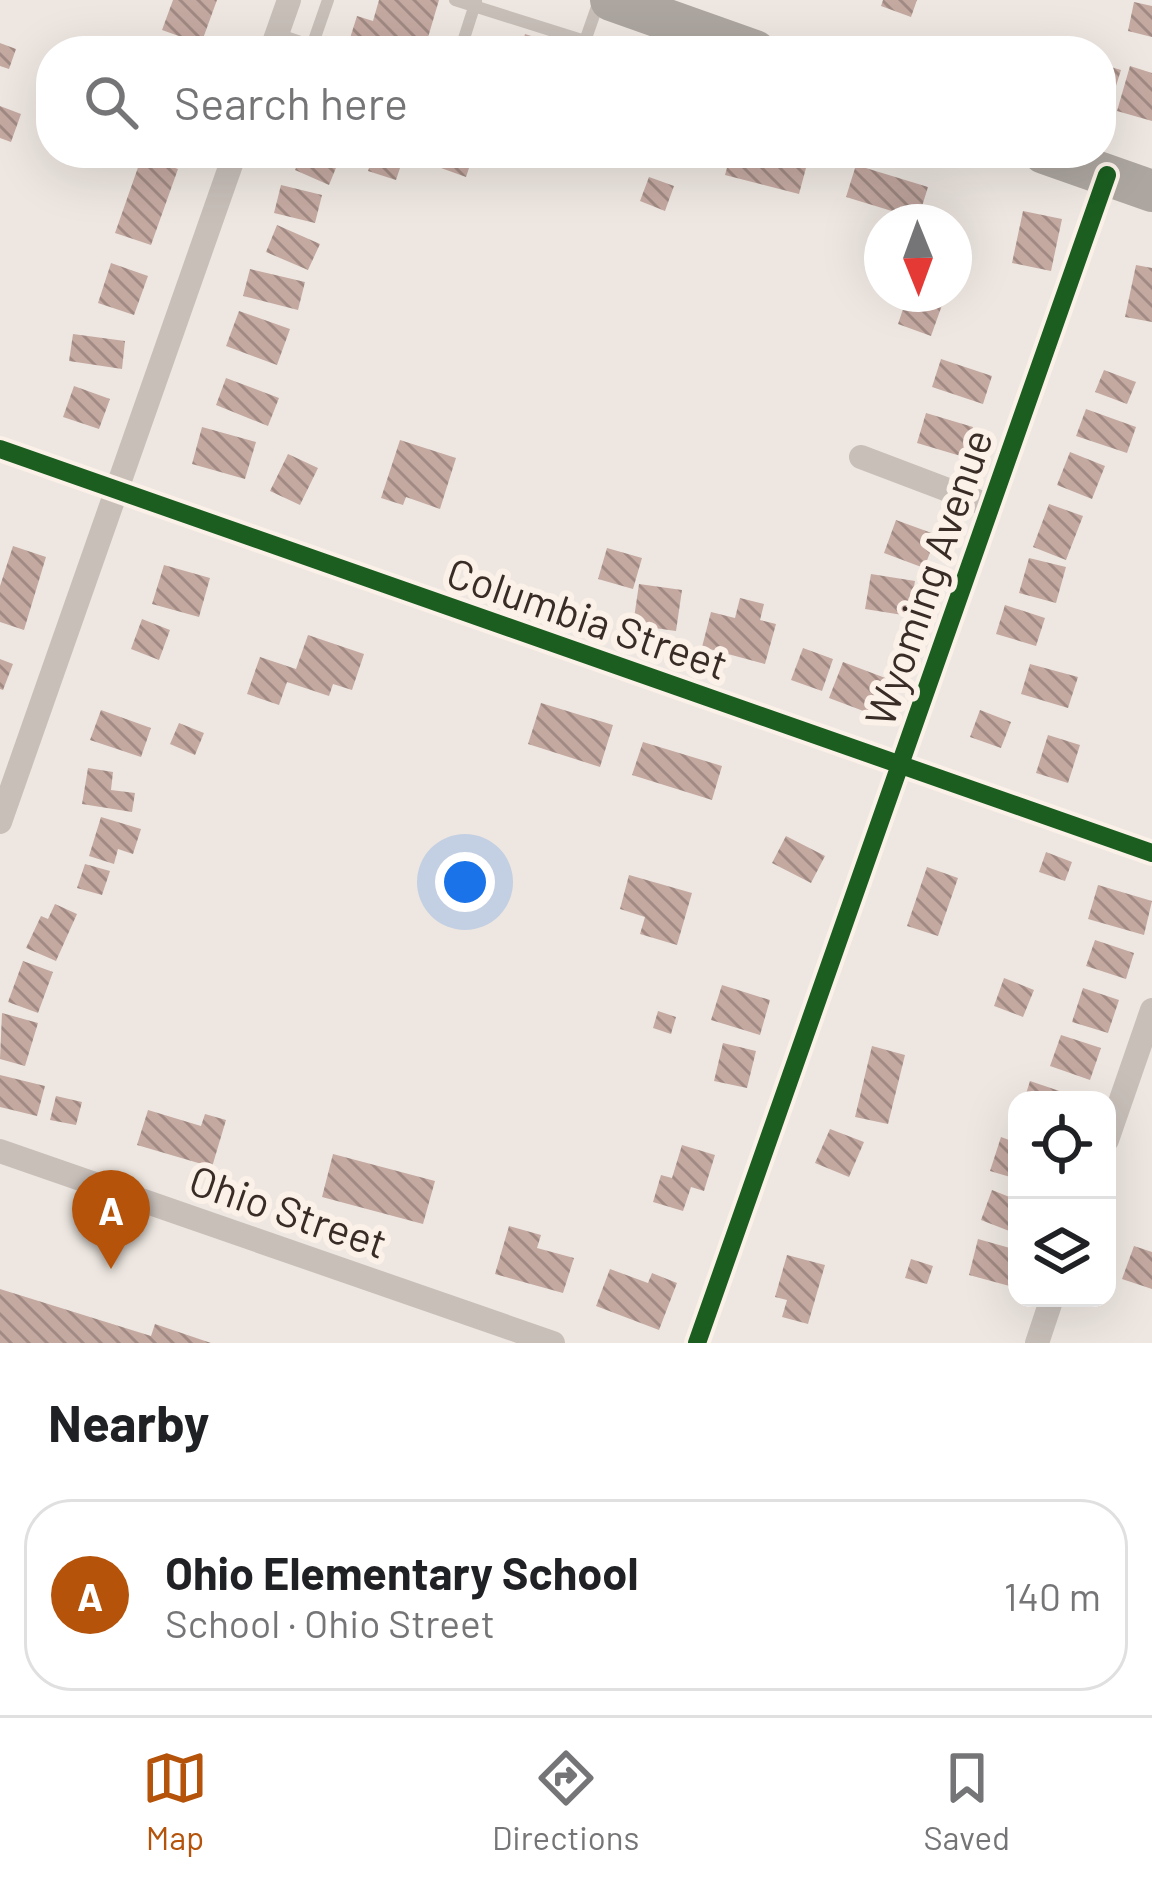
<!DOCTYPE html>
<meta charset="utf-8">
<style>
:root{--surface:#fff;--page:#f2f2f2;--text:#202124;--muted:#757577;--line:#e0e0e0;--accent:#b45309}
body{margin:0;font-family:Barlow,sans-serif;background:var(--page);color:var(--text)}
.controls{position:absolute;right:36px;bottom:36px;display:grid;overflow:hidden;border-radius:24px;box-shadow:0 12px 48px #0002}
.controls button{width:108px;height:108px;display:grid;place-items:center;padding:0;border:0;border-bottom:3px solid var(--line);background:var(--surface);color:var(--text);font:60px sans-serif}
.compass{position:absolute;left:864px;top:204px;width:108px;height:108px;border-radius:50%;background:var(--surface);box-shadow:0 12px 48px #0002;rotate:179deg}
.you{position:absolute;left:465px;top:882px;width:42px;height:42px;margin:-30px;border:9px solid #fff;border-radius:50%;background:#1a73e8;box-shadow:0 0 0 18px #1a73e833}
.badge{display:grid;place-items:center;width:78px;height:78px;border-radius:50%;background:var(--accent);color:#fff;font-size:39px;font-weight:700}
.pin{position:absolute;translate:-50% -99px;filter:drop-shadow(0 3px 6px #0008)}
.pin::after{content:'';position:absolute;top:63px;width:42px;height:36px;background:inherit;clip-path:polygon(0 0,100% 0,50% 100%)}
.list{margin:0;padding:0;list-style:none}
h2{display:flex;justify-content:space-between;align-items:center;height:156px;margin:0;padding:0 48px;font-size:51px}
h2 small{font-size:39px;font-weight:400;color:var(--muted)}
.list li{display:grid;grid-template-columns:78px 1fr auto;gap:36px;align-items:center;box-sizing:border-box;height:192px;margin:0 24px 24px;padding:0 24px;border:3px solid var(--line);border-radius:48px}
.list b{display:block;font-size:45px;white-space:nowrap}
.list p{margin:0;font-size:39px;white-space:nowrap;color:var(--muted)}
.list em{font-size:39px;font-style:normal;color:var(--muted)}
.icon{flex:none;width:66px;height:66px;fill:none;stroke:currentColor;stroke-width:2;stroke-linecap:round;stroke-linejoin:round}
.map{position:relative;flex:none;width:1152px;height:1343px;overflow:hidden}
.search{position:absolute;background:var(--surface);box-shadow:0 12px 48px #0002;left:36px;right:36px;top:36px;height:132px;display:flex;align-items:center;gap:30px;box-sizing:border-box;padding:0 42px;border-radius:48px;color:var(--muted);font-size:45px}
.sheet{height:372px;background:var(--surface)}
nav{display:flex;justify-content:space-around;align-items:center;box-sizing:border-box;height:168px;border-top:3px solid var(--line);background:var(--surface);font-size:33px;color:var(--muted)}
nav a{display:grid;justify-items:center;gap:6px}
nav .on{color:var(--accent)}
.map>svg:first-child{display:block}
</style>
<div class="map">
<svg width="1152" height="1343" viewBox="0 0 1152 1343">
<defs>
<pattern id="building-back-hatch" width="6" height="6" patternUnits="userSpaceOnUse" patternTransform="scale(3)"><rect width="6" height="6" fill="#c4a9a1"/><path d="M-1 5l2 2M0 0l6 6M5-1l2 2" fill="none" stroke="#a08a83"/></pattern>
</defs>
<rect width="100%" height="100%" fill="#eee7e1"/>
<path fill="url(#building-back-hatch)" d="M173,0H217L201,44L162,30Z
M379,0H439L424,51H346L357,16L373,21Z
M883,0H917L911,17L881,6Z
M1134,2L1152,6V37L1128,31Z
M525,34L575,50V51H520Z
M0,43L16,49L9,69L0,66Z
M1101,64L1121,70L1110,105L1101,102Z
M1130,66L1152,73V121L1117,111Z
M0,106L21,114L11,142L0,138Z
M303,153H342L329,185L295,170Z
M374,153H396L404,156L396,180L368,171Z
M433,153H474L466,177L430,164Z
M679,153H717L711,167Z
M731,153H810L799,194L725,175Z
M142,156L178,169L151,245L115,233Z
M856,165L928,187L918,219L846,197Z
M649,177L674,186L665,211L640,201Z
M281,185L322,195L315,223L274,213Z
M1023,211L1062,219L1051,271L1012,263Z
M277,225L320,244L308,270L266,252Z
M111,263L148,276L134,315L98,303Z
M1136,265L1152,268V322L1125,317Z
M250,269L305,282L298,310L243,296Z
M908,294H946L931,336L898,324Z
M239,311L290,329L277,365L226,346Z
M73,334L125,341L122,369L69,361Z
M941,359L992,376L983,404L932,387Z
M1104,370L1136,382L1127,404L1095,392Z
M226,378L279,398L268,426L216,405Z
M74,386L110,399L99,429L63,417Z
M1086,409L1136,427L1127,453L1076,436Z
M926,413L973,427L964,457L917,443Z
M202,427L256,442L245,479L192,464Z
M400,440L456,458L440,509L406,497L403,505L381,498Z
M1070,452L1105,466L1092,499L1057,485Z
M288,454L318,468L300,505L270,491Z
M1049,504L1083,516L1066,560L1033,547Z
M896,520L937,535L924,568L884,553Z
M13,546L46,557L24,630L0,622V586Z
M607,548L642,558L633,589L598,579Z
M1029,558L1066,567L1056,603L1019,593Z
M164,565L210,578L199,617L152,604Z
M871,574L915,581L909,616L865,609Z
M639,584L682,590L676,631L633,625Z
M740,598L764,604L760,620L776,624L765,664L702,647L711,612L735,618Z
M1005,605L1045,618L1036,646L996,634Z
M142,619L170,630L159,660L131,649Z
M308,635L364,654L352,690L333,684L329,696L287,682L279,705L247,694L260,657L296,669Z
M803,648L833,659L822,691L791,680Z
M0,659L13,664L3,690L0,689Z
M843,662L888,679L874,715L829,698Z
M1030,664L1078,677L1068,708L1021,694Z
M541,703L613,725L600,767L528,744Z
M101,710L151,728L141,757L90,740Z
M980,710L1011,722L1001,748L970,737Z
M179,723L204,733L195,755L170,744Z
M1048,735L1080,745L1068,783L1036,773Z
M643,742L722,766L712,800L632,775Z
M88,768L113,772L111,790L135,793L132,812L82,804Z
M101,817L141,829L133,854L118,849L114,864L89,856Z
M786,836L825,856L811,883L772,863Z
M1046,852L1072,862L1065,881L1039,872Z
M85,864L110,871L102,895L77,888Z
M927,867L958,878L938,936L907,926Z
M629,875L692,893L677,945L640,934L645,917L620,909Z
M1098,885L1152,901L1144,935L1088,919Z
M55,904L77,914L56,961L26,948L41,916L48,919Z
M1095,940L1134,953L1126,979L1086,966Z
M23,961L53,972L38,1013L8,1002Z
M1004,978L1034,990L1023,1017L994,1006Z
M722,985L770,1000L760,1035L711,1020Z
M1083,988L1119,1000L1108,1033L1072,1022Z
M658,1011L676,1017L671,1034L653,1028Z
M2,1013L38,1023L25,1066L0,1059Z
M1061,1035L1101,1048L1090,1080L1050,1066Z
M723,1043L756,1051L747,1088L714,1081Z
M872,1046L905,1055L888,1124L855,1117Z
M0,1075L45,1086L37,1116L0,1107Z
M1030,1081L1083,1099V1100H1024Z
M56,1096L82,1102L76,1125L50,1120Z
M148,1110L201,1126L205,1114L226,1120L212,1167L137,1145Z
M830,1129L864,1142L849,1177L815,1163Z
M1001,1137L1017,1143V1179L990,1171Z
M682,1145L715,1155L704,1191L691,1187L683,1211L653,1202L661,1175L672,1178Z
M333,1154L435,1181L423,1224L322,1197Z
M992,1190L1017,1200V1234L981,1220Z
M509,1226L541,1235L537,1248L574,1258L563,1293L495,1274Z
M978,1239L1017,1250V1288L969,1275Z
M1134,1246L1152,1252V1289L1122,1279Z
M787,1255L825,1265L808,1324L782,1317L787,1300L775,1297Z
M911,1259L933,1266L927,1284L905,1278Z
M610,1269L648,1283L652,1273L677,1283L659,1330L596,1306Z
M0,1289L151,1336L155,1324L211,1343H0Z"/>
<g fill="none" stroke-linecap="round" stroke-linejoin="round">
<path stroke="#c8bfb9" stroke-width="12" d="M455,0L585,41L599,1
M277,34L312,46L328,0
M460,51L476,1
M516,162L533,153"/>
<path stroke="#c8bfb9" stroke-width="24" d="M271,51L289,0
M0,449L1152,853
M861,457L990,506
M0,822L235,153
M1107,1140L1152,1010
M0,1151L553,1343
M697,1343L1107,175
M1037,1343L1052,1298"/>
<path stroke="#ada6a0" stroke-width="42" d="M611,0L755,51
M1044,153L1152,191"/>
<g stroke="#fbf1e8" stroke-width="26">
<path id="cycleway" d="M0,449L1152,853
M697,1343L1107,175"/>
</g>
<use href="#cycleway" stroke="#1b5e20" stroke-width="18"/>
</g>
<g text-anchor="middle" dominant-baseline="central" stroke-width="12" stroke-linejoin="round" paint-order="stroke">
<g font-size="42" fill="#392c27" stroke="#fbf1e8">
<text transform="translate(927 577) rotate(-71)">Wyoming Avenue</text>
<text transform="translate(588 617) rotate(19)">Columbia Street</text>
<text transform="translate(289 1210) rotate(19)">Ohio Street</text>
</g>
</g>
</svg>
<div class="controls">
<button><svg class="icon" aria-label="locate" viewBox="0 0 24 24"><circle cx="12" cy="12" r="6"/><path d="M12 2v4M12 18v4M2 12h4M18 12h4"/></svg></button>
<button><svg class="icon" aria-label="layers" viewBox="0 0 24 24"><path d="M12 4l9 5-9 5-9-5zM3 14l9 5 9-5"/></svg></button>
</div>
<svg class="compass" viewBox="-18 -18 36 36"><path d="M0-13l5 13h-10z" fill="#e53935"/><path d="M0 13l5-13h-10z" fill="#757577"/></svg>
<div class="you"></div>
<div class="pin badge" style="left:111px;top:1269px">A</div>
<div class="search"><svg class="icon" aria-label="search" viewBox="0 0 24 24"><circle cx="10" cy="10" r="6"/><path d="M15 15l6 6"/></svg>Search here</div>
</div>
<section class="sheet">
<h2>Nearby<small></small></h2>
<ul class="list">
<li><span class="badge">A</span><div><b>Ohio Elementary School</b><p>School · Ohio Street</p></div><em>140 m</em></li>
</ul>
</section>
<nav>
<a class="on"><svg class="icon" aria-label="map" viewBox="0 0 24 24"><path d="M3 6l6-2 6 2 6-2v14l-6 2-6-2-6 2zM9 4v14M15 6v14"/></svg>Map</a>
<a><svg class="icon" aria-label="directions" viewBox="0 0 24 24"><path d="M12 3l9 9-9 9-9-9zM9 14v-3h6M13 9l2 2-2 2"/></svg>Directions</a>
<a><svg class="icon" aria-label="saved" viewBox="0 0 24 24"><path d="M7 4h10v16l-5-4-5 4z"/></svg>Saved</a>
</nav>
